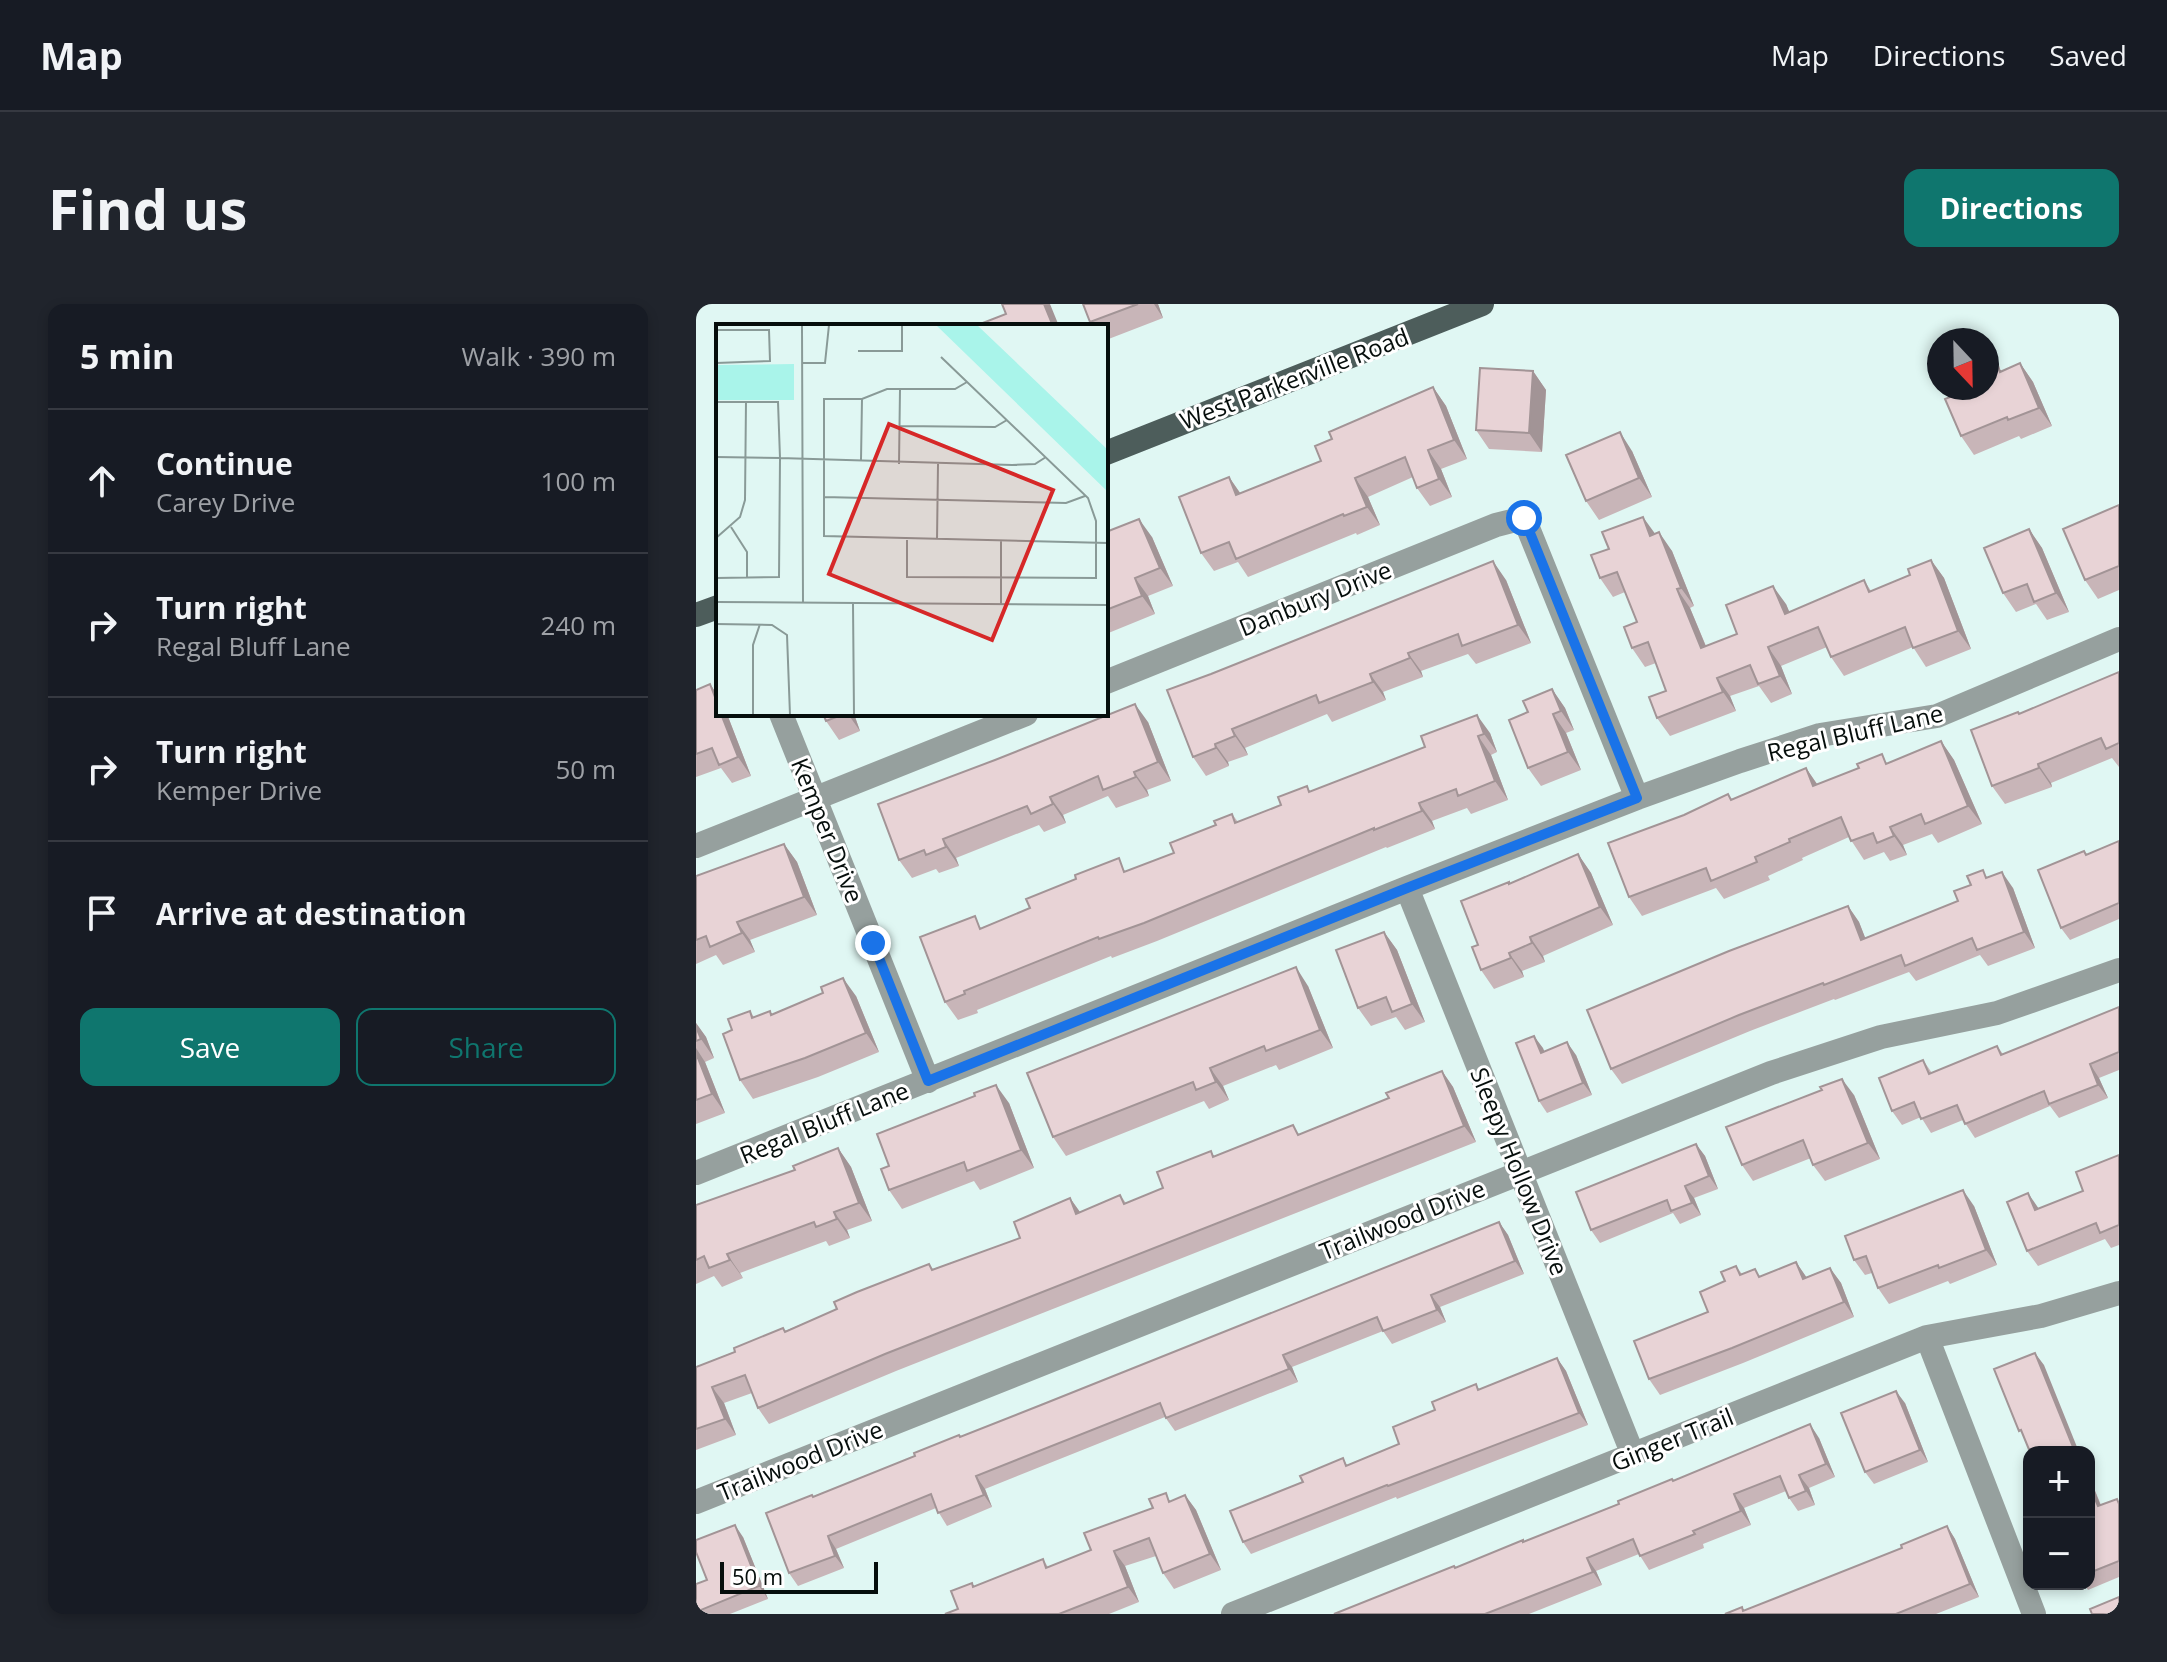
<!DOCTYPE html>
<meta charset="utf-8">
<style>
:root{--surface:#171b24;--page:#20242c;--text:#f1f3f6;--muted:#9ea1a6;--line:#363941;--accent:#0f766e}
body{margin:0;font-family:"Open Sans",sans-serif;background:var(--page);color:var(--text)}
.controls{position:absolute;right:24px;bottom:24px;display:grid;overflow:hidden;border-radius:16px;box-shadow:0 4px 12px #0003}
.controls button{width:72px;height:72px;display:grid;place-items:center;padding:0;border:0;border-bottom:2px solid var(--line);background:var(--surface);color:var(--text);font:40px sans-serif}
.compass{position:absolute;left:1231px;top:24px;width:72px;height:72px;border-radius:50%;background:var(--surface);box-shadow:0 4px 12px #0003;rotate:158deg}
.scale{position:absolute;left:24px;bottom:20px;width:158px;box-sizing:border-box;padding-left:8px;border:4px solid #060e0c;border-top:0;font-size:22px;line-height:28px;white-space:nowrap;color:#060e0c;-webkit-text-stroke:6px #fff;paint-order:stroke}
.stop{position:absolute;width:24px;height:24px;margin:-18px;border:6px solid #1a73e8;border-radius:50%;background:#fff}
.stop.end{background:#1a73e8;border-color:#fff;box-shadow:0 2px 8px #0008}
.list{margin:0;padding:0;list-style:none}
h2{display:flex;justify-content:space-between;align-items:center;height:104px;margin:0;padding:0 32px;font-size:34px}
h2 small{font-size:26px;font-weight:400;color:var(--muted)}
.list li{display:grid;grid-template-columns:52px 1fr auto;gap:24px;align-items:center;box-sizing:border-box;height:144px;padding:0 32px;border-top:2px solid var(--line)}
.list b{display:block;font-size:30px;white-space:nowrap}
.list p{margin:0;font-size:26px;white-space:nowrap;color:var(--muted)}
.list em{font-size:26px;font-style:normal;color:var(--muted)}
.actions{display:flex;gap:16px;padding:24px 32px}
.actions a{flex:1;padding:18px 0;border:2px solid var(--accent);border-radius:16px;text-align:center;font-size:28px;color:var(--accent)}
.actions .main{background:var(--accent);color:#fff}
.icon{flex:none;width:44px;height:44px;fill:none;stroke:currentColor;stroke-width:2;stroke-linecap:round;stroke-linejoin:round}
.map{position:relative;flex:none;width:1423px;height:1310px;overflow:hidden;border-radius:16px}
header{display:flex;align-items:center;gap:48px;box-sizing:border-box;height:112px;padding:0 40px;background:var(--surface);border-bottom:2px solid var(--line)}
header strong{font-size:38px}
nav{display:flex;gap:44px;margin-inline-start:auto;font-size:28px}
.intro{display:flex;align-items:center;justify-content:space-between;box-sizing:border-box;height:192px;padding:0 48px}
h1{margin:0;font-size:56px}
.button{padding:20px 36px;border-radius:16px;background:var(--accent);color:#fff;font-size:28px;font-weight:700}
main{display:flex;gap:48px;padding:0 48px}
aside{flex:1;background:var(--surface);border-radius:16px;box-shadow:0 4px 12px #0003}
.map>svg:first-child{display:block}
</style>
<header>
<strong>Map</strong>
<nav><a>Map</a><a>Directions</a><a>Saved</a></nav>
</header>
<div class="intro"><h1>Find us</h1><a class="button">Directions</a></div>
<main>
<aside>
<h2>5 min<small>Walk · 390 m</small></h2>
<ul class="list">
<li><svg class="icon" aria-label="ahead" viewBox="0 0 24 24"><path d="M12 20V5M6 11l6-6 6 6"/></svg><div><b>Continue</b><p>Carey Drive</p></div><em>100 m</em></li>
<li><svg class="icon" aria-label="right" viewBox="0 0 24 24"><path d="M7 20v-9h11M14 6l5 5-5 5"/></svg><div><b>Turn right</b><p>Regal Bluff Lane</p></div><em>240 m</em></li>
<li><svg class="icon" aria-label="right" viewBox="0 0 24 24"><path d="M7 20v-9h11M14 6l5 5-5 5"/></svg><div><b>Turn right</b><p>Kemper Drive</p></div><em>50 m</em></li>
<li><svg class="icon" aria-label="arrive" viewBox="0 0 24 24"><path d="M6 21V4h12l-3 4 3 4H6"/></svg><div><b>Arrive at destination</b></div></li>
</ul>
<div class="actions"><a class="main">Save</a><a>Share</a></div>
</aside>
<div class="map">
<svg width="1423" height="1310" viewBox="0 0 1423 1310">
<rect width="100%" height="100%" fill="#e0f7f3"/>
<g fill="none" stroke-linecap="round" stroke-linejoin="round">
<path stroke="#96a09e" stroke-width="24" d="M410,378L800,221L828,214L941,494
M85,410L232,777
M0,542L330,410
M711,584L937,1151
M0,869L711,584L941,494L1044,457L1124,431L1241,412L1423,335
M1231,1033L1338,1310
M0,1198L1075,769L1185,733L1301,709L1423,666
M537,1310L1231,1033L1345,1012L1423,989"/>
<path stroke="#4d5d5b" stroke-width="24" d="M410,149L786,0
M0,311L22,303"/>
</g>
<path fill="#c8b5b8" d="M387,0H462L467,14L410,36V22H397Z
M1324,59L1337,78L1356,122L1325,135L1323,132L1278,151L1265,132L1264,89L1307,67Z
M837,67L850,86L846,148L793,145L780,126Z
M737,83L750,102L771,155L745,165L756,193L734,202L721,184L717,173L672,193L684,221L661,231L660,229L552,273L542,258L518,267L505,249L533,173L545,190L625,157L636,135Z
M936,147L956,193L903,216L890,197Z
M1423,201V286L1402,295L1389,276Z
M1333,225L1346,244L1373,308L1351,316L1340,300L1320,308L1307,289Z
M410,228L456,233L477,282L452,292L459,310L410,330Z
M959,230L976,247L998,302L994,304L1010,342L1041,330L1090,300L1093,308L1168,276L1175,287L1214,271L1235,256L1248,274L1275,345L1230,363L1217,343L1148,372L1135,353L1131,343L1085,362L1096,390L1075,399L1063,382L1034,392L1040,407L974,432L961,414L970,387L960,359L949,363L936,344L941,318L929,288L917,293L904,274Z
M810,276L835,339L780,360L772,350L725,367L727,373L687,388L690,396L636,418L631,410L549,444L552,451L532,458L533,462L510,472L497,453L471,386Z
M1423,368V463L1416,454L1355,479L1356,483L1309,500L1296,482L1324,410Z
M14,380L22,392V410H31L55,472L36,479L25,464L0,473V386Z
M856,385L869,404L878,426L870,429L885,466L845,482L832,464V408Z
M127,410H158L164,427L143,436L130,417Z
M452,418L475,477L451,486L453,492L420,504L412,492L367,511L370,519L348,528L343,521L260,554L263,562L243,569L240,565L216,574L203,556Z
M794,429L801,448L795,451L812,496L775,510L771,504L736,517L739,525L691,544L690,543L461,637L416,654L415,652L281,706L282,709L262,716L249,698L287,623L478,549L536,510L542,518L585,501L615,488L729,443L725,432Z
M1245,437L1258,456L1286,520L1242,539L1236,530L1207,541L1211,551L1194,557L1188,548L1168,556L1153,533L1106,554L1107,556L1072,572L1074,576L1028,595L1020,584L946,612L933,593L1036,495L1110,464L1121,480L1192,459Z
M1423,537V615L1374,636L1365,624L1388,547L1391,551Z
M88,540L101,558L121,611L54,636L59,648L27,661L20,651L0,660V572Z
M882,550L895,569L917,621L847,652L849,658L826,667L828,673L798,685L785,666L782,641L814,580Z
M1292,574L1317,584L1339,644L1292,662L1284,651L1220,677L1213,668L1139,696L1138,695L1054,727L926,780L915,765L1152,602L1163,618L1169,634L1262,597Z
M688,628L701,646L729,718L709,726L700,713L675,722L662,704Z
M612,682L637,744L583,766L580,761L527,782L533,796L513,805L508,797L370,852L357,833Z
M160,692L183,748L122,773L57,795L44,776L36,726L54,707L58,713L76,711Z
M1423,703V766L1403,774L1412,794L1363,814L1354,802L1279,834L1267,816L1235,829L1225,813L1206,821L1196,807L1227,756L1236,769L1301,742L1307,750Z
M0,719L10,733L18,754L9,758L29,809L0,820Z
M838,732L848,748L880,751L896,791L851,809L843,797Z
M746,767L757,783L780,838L200,1067L73,1120L62,1104L56,1089L28,1099L40,1131L0,1146V1063L89,1027L237,965L324,934L374,894L384,908L424,891L430,899L467,884L515,847L518,852L604,830L693,794Z
M1158,791L1184,855L1129,877L1117,861L1115,854L1057,877L1046,861Z
M313,799L338,864L284,886L278,877L206,905L193,886V862Z
M1000,840L1009,852L1022,885L998,894L1005,911L984,920L977,909L904,939L895,926Z
M142,844L155,863L176,917L151,926L154,934L133,942L130,937L44,969L47,974L26,983L18,972L0,980V901L99,866Z
M1423,851V941L1415,944L1409,935L1342,962L1331,947L1343,905L1387,887Z
M1278,902L1301,961L1254,980L1252,977L1193,1000L1182,984L1176,969L1169,971L1158,956Z
M803,918L812,931L828,970L744,1003L750,1018L696,1040L687,1027L596,1063L602,1078L479,1127L469,1113L289,1185L296,1203L251,1222L240,1204L140,1245L148,1264L102,1282L93,1269L117,1193Z
M1100,958L1110,973L1134,964L1145,979L1158,1013L1047,1059L964,1091L953,1075L1012,1008L1029,977L1040,962L1046,970L1065,973Z
M861,1054L870,1067L892,1121L701,1195L700,1193L555,1250L547,1238L607,1178L647,1154L651,1161L703,1140L739,1106L784,1085Z
M1209,1099L1232,1158L1178,1180L1169,1168Z
M1123,1134L1139,1173L1113,1184L1119,1201L1102,1207L1093,1194L1090,1187L1048,1204L1055,1221L1007,1240L1008,1244L953,1266L943,1250L900,1267L906,1281L833,1310H638L828,1238L978,1177Z
M1393,1172L1405,1201L1423,1197V1273L1392,1286L1388,1280H1393Z
M489,1191L500,1206L525,1266L478,1285L467,1269L460,1252L429,1262L443,1298L413,1310H249L262,1305L276,1279L278,1283L347,1255L352,1263L395,1246L475,1197Z
M1251,1222L1259,1235L1283,1293L1240,1310H1029L1048,1307L1206,1244Z
M47,1233L72,1295L34,1310H0V1280L11,1276Z"/>
<path fill="#a29496" d="M348,0H354L363,22H357Z
M458,0H462L467,14Z
M1324,59L1337,78L1356,122L1343,104Z
M837,67L850,86L846,148L833,129Z
M737,83L750,102L771,155L758,136Z
M924,128L936,147L956,193L943,174Z
M732,146L745,165L756,193L743,175Z
M533,173L546,192L540,191Z
M659,174L672,193L684,221L671,203Z
M947,213L960,231L954,232Z
M443,215L456,233L477,282L464,264Z
M1333,225L1346,244L1373,308L1360,289Z
M963,228L976,247L998,302L985,284Z
M1235,256L1248,274L1275,345L1262,327Z
M797,257L810,276L835,339L822,321Z
M439,274L452,292L459,310L446,292Z
M1077,282L1090,300L1102,328L1089,310Z
M981,285L994,304L1018,362L1005,344Z
M1072,343L1085,362L1096,390L1084,372Z
M712,349L725,367L727,373L714,354Z
M674,370L687,388L690,396L677,378Z
M1021,374L1034,392L1040,407L1027,388Z
M14,380L22,392V401Z
M856,385L869,404L878,426L865,407Z
M439,400L452,418L475,477L462,458Z
M25,410H31L55,472L42,453Z
M152,410H158L164,427Z
M857,410L870,429L885,466L872,448Z
M781,411L794,429L801,448L788,430Z
M536,425L549,444L552,451L539,432Z
M782,432L795,451L812,496L799,477Z
M1245,437L1258,456L1286,520L1272,502Z
M519,440L532,458L533,462L520,444Z
M1342,460L1355,479L1356,483L1343,464Z
M1110,464L1123,483L1117,482Z
M438,468L451,486L453,492L440,473Z
M354,493L367,511L370,519L357,500Z
M723,499L736,517L739,525L726,507Z
M1194,523L1207,541L1211,551L1198,532Z
M247,535L260,554L263,562L250,543Z
M88,540L101,558L121,611L108,593Z
M882,550L895,569L917,621L904,603Z
M1306,568L1317,584L1339,644L1328,628Z
M1152,602L1163,618L1176,651L1165,636Z
M41,618L54,636L59,648L46,629Z
M688,628L701,646L729,718L716,700Z
M834,633L847,652L849,658L836,639Z
M813,649L826,667L828,673L815,654Z
M600,663L612,682L637,744L624,726Z
M147,674L160,692L183,748L170,729Z
M0,719L10,733L18,754L5,735L0,723Z
M838,732L847,744L854,761L845,749Z
M871,738L880,751L896,791L887,779Z
M0,744L9,758L29,809L16,790L0,749Z
M1394,760L1403,774L1412,794L1402,781Z
M514,764L527,782L533,796L520,778Z
M746,767L757,783L780,838L768,822Z
M1146,775L1158,791L1184,855L1172,839Z
M300,781L313,799L338,864L325,846Z
M1000,840L1009,852L1022,885L1013,872Z
M142,844L155,863L176,917L163,899Z
M989,882L998,894L1005,911L996,899Z
M1267,886L1278,902L1301,961L1290,946Z
M1332,889L1343,905L1339,906Z
M374,894L386,911L380,910Z
M138,908L151,926L154,934L141,915Z
M803,918L812,931L828,970L819,957Z
M31,950L44,969L47,974L34,956Z
M1100,958L1111,974L1107,975Z
M1134,964L1145,979L1158,1013L1148,998Z
M735,991L744,1003L750,1018L741,1006Z
M1339,1049L1348,1061L1383,1148H1379Z
M587,1051L596,1063L602,1078L593,1065Z
M861,1054L870,1067L892,1121L883,1109Z
M16,1083L28,1099L40,1131L29,1115Z
M1200,1087L1209,1099L1232,1158L1224,1146Z
M1114,1120L1123,1134L1139,1173L1130,1160Z
M1103,1171L1113,1184L1119,1201L1110,1187Z
M280,1172L289,1185L296,1203L288,1191Z
M1393,1172L1410,1215L1402,1202L1393,1181Z
M1038,1190L1048,1204L1055,1221L1045,1207Z
M489,1191L500,1206L525,1266L514,1250Z
M39,1221L47,1233L72,1295L63,1282Z
M1251,1222L1259,1235L1283,1293L1274,1280Z
M132,1232L140,1245L148,1264L139,1252Z
M418,1247L429,1262L443,1298L432,1283Z
M891,1254L900,1267L906,1281L897,1268Z"/>
<path fill="#e8d3d6" stroke="#a29496" stroke-width="2" d="M306,0H348L357,22H279L310,10Z
M387,0H442L394,18Z
M1301,58L1304,68L1324,59L1343,104L1312,116L1311,113L1265,132L1249,95L1264,89L1262,84H1291V62Z
M784,64L837,67L833,129L780,126Z
M737,83L758,136L732,146L743,175L721,184L709,153L659,174L671,203L648,212L647,210L540,255L533,238L505,249L483,193L533,173L540,191L625,157L619,142L636,135L633,128Z
M924,128L943,174L890,197L870,151Z
M1423,201V262L1389,276L1367,225Z
M947,213L954,232L963,228L985,284L981,285L1005,344L1041,330L1030,301L1077,282L1089,310L1168,276L1173,288L1214,271L1212,265L1235,256L1262,327L1217,344L1209,323L1135,353L1122,323L1072,343L1084,372L1062,380L1054,361L1021,374L1027,388L961,414L953,393L970,387L952,338L936,344L928,323L941,318L921,268L904,274L895,251L913,245L906,228Z
M443,215L464,264L439,274L446,292L410,306V228Z
M1333,225L1360,289L1338,298L1331,280L1307,289L1288,244Z
M797,257L822,321L766,342L762,330L712,349L714,354L674,370L677,378L623,399L620,391L536,425L539,432L519,440L520,444L497,453L471,386L515,370Z
M1423,368V439L1410,445L1405,434L1342,460L1343,464L1296,482L1275,426L1322,408L1323,410Z
M14,380L22,401V410H25L42,453L23,461L16,444L0,450V386Z
M856,385L865,407L857,410L872,448L832,464L813,416L832,408L827,397Z
M439,400L462,458L438,468L440,473L407,486L402,472L354,493L357,500L335,510L331,502L247,535L250,543L230,551L228,546L203,556L182,500L299,456Z
M127,410H148L130,417Z
M781,411L788,430L782,432L799,477L762,492L760,485L723,499L726,507L678,526V524L448,619L403,635L402,633L268,687L269,690L249,698L224,633L279,612L284,625L334,604L330,595L380,575L379,571L423,554L428,568L478,549L474,539L520,521L518,517L536,510L539,519L585,501L582,493L611,482L613,488L729,443L725,432Z
M1245,437L1272,502L1229,520L1225,510L1194,523L1198,532L1181,539L1177,529L1155,537L1145,513L1093,535L1094,538L1059,553L1061,558L1015,577L1010,564L933,593L912,539L988,511L1032,490L1035,496L1110,464L1117,482L1163,464L1161,460L1186,450L1190,460Z
M1423,537V599L1365,624L1342,566L1388,547L1390,551Z
M88,540L108,593L41,618L46,629L14,643L10,632L0,636V572Z
M882,550L904,603L834,633L836,639L813,649L815,654L785,666L776,643L782,641L765,597L813,578V580Z
M1287,566L1290,574L1306,568L1328,628L1281,646L1276,634L1209,662L1205,651L1128,681L1127,679L1043,711L915,765L891,706L1033,647L1152,602L1165,636L1262,597L1258,587L1275,581L1271,572Z
M688,628L716,700L696,708L690,693L662,704L640,646Z
M600,663L624,726L570,747L568,742L514,764L520,778L500,786L497,778L357,833L331,769Z
M147,674L170,729L109,754L44,776L27,730L36,726L32,715L54,707L56,714L74,707L75,711L127,689L125,683Z
M1423,703V748L1394,760L1402,781L1353,800L1348,787L1269,820L1261,801L1225,815L1218,798L1196,807L1183,774L1227,756L1233,770L1301,742L1305,751Z
M0,723L5,735L0,737Z
M838,732L845,749L871,738L887,779L843,797L820,739Z
M0,749L16,790L0,796Z
M746,767L768,822L189,1050L62,1104L49,1071L16,1083L29,1115L0,1125V1063L39,1048L38,1044L87,1024L89,1028L141,1005L138,998L161,988L233,960L236,966L324,934L318,918L374,894L380,910L424,891L428,900L467,884L461,868L515,847L517,853L597,821L602,831L693,794L690,789Z
M1146,775L1172,839L1117,861L1107,836L1046,861L1030,823L1126,786L1124,783Z
M300,781L325,846L271,867L268,858L193,886L185,865L193,862L181,830L279,792L278,789Z
M1000,840L1013,872L989,882L996,899L975,907L971,896L895,926L880,888Z
M142,844L163,899L138,908L141,915L120,923L118,918L31,950L34,956L13,964L8,952L0,956V901L99,866L97,862Z
M1423,851V921L1404,929L1400,919L1331,947L1311,898L1332,889L1339,906L1387,887L1380,868Z
M1267,886L1290,946L1243,964L1242,961L1182,984L1170,952L1158,956L1149,932Z
M803,918L819,957L735,991L741,1006L687,1027L681,1013L587,1051L593,1065L470,1114L464,1099L280,1172L288,1191L242,1209L235,1190L132,1232L139,1252L93,1269L70,1209L116,1191L117,1193L219,1152L218,1149L263,1131L264,1133L345,1101Z
M1100,958L1107,975L1134,964L1148,998L1036,1044L953,1075L938,1037L1012,1008L1004,988L1029,977L1025,968L1040,962L1044,971L1059,965L1063,973Z
M1339,1049L1379,1148H1334L1325,1126L1323,1127L1298,1065Z
M861,1054L883,1109L692,1182L691,1181L547,1238L534,1207L607,1178L604,1172L647,1154L650,1162L703,1140L697,1123L739,1106L736,1098L780,1080L782,1086Z
M1200,1087L1224,1146L1169,1168L1145,1109Z
M1114,1120L1130,1160L1103,1171L1110,1187L1093,1194L1084,1172L1038,1190L1045,1207L997,1227L999,1230L944,1252L937,1235L891,1254L897,1268L789,1310H638L758,1262L759,1264L827,1236V1238L923,1200L922,1197L976,1175L977,1177Z
M1393,1181L1402,1202L1421,1195L1423,1200V1257L1393,1269Z
M470,1189L473,1198L489,1191L514,1250L467,1269L453,1234L418,1247L432,1283L363,1310H249L262,1305L255,1287L276,1279L277,1283L347,1255L350,1264L395,1246L388,1229L457,1204L453,1195Z
M39,1221L63,1282L0,1308V1280L11,1276L0,1248V1236Z
M1251,1222L1274,1280L1200,1310H1029L1046,1303L1047,1307L1206,1244L1205,1241Z
M1423,1293V1310H1396L1394,1305Z"/>
<g fill="none" stroke-linecap="round" stroke-linejoin="round">
<path stroke="#1a73e8" stroke-width="10" d="M177,639L232,777L711,584L941,494L828,214"/>
</g>
<g text-anchor="middle" dominant-baseline="central" stroke-width="6" stroke-linejoin="round" paint-order="stroke">
<g font-size="24" fill="#060e0c" stroke="#fff">
<text transform="translate(598 74) rotate(-21)">West Parkerville Road</text>
<text transform="translate(619 294) rotate(-22)">Danbury Drive</text>
<text transform="translate(1159 428) rotate(-13)">Regal Bluff Lane</text>
<text transform="translate(132 526) rotate(68)">Kemper Drive</text>
<text transform="translate(128 818) rotate(-22)">Regal Bluff Lane</text>
<text transform="translate(824 867) rotate(68)">Sleepy Hollow Drive</text>
<text transform="translate(706 915) rotate(-22)">Trailwood Drive</text>
<text transform="translate(976 1135) rotate(-22)">Ginger Trail</text>
<text transform="translate(104 1156) rotate(-22)">Trailwood Drive</text>
</g>
</g>
<g transform="translate(20 20)">
<rect width="392" height="392" fill="#e0f7f3"/>
<path d="M220,1H261L392,126V168ZM78,40V76H0V41Z" fill="#a9f4ea"/>
<path fill="none" stroke="#899a97" stroke-width="2" d="M86,1L87,279M0,6H53L54,37L0,39M142,27H186V1M86,39H109L113,1M251,58L239,65H171L146,75H108V212L392,219M0,78H62L64,134L63,253L0,254M183,102L279,103L291,96M0,133L65,134M64,134L296,141L319,140L330,133M145,136L146,75M183,140L184,65M108,173L350,179L369,172M15,203L31,228V254M0,214L24,193L29,176L30,77M191,216V253L380,254V197L372,174L225,33M221,216L222,140M0,278L392,281M137,280L138,391M285,280V216M0,300L56,301L71,311L74,391M37,391V321L44,300"/>
<path fill="#d62828" fill-opacity="0.15" stroke="#d62828" stroke-width="4" d="M173,100L337,166L276,316L113,250Z"/>
<rect width="392" height="392" fill="none" stroke="#060e0c" stroke-width="4"/>
</g>
</svg>
<div class="controls">
<button>+</button>
<button>−</button>
</div>
<svg class="compass" viewBox="-18 -18 36 36"><path d="M0-13l5 13h-10z" fill="#e53935"/><path d="M0 13l5-13h-10z" fill="#9ea1a6"/></svg>
<div class="scale">50 m</div>
<div class="stop" style="left:828px;top:214px"></div>
<div class="stop end" style="left:177px;top:639px"></div>
</div>
</main>
